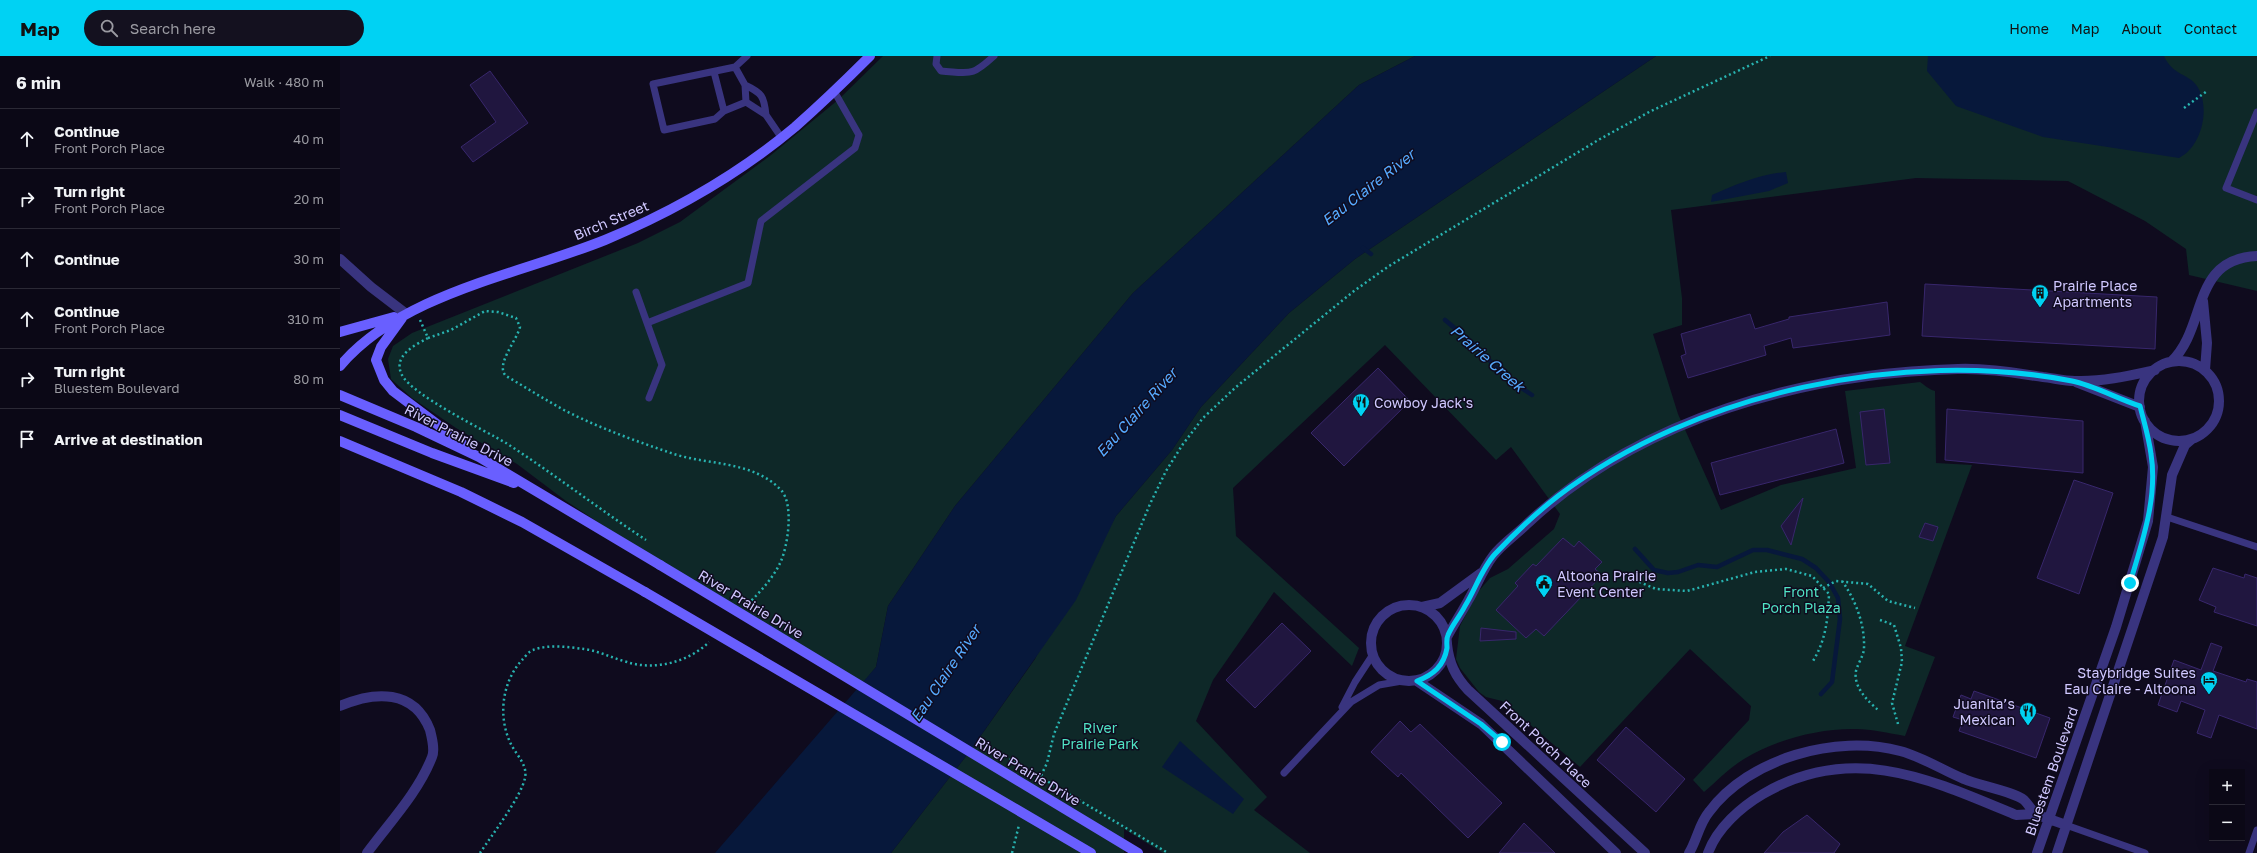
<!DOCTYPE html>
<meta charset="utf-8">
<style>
:root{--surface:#0b0816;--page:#14111f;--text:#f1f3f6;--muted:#9a9aa1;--line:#2b2935;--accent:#00d2f3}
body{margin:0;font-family:"Golos Text",sans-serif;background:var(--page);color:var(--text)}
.controls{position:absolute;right:12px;bottom:12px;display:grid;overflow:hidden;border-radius:0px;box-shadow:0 4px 16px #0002}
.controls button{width:36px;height:36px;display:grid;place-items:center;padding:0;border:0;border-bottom:1px solid var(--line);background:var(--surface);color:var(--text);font:20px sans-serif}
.stop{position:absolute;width:12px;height:12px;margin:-9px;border:3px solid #00d2f3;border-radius:50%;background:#fff}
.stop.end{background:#00d2f3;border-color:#fff;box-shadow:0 1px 4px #0008}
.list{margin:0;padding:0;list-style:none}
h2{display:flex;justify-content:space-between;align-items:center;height:52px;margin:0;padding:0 16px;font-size:17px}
h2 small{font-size:13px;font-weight:400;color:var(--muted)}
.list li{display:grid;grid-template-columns:26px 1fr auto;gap:12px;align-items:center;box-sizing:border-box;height:60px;padding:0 16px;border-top:1px solid var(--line)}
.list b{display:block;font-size:15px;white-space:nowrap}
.list p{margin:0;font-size:13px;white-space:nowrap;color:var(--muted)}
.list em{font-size:13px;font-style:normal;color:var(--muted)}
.icon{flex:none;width:22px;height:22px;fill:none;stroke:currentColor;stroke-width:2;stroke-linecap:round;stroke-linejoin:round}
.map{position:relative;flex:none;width:1917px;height:797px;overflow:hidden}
header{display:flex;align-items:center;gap:24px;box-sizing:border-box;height:56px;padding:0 20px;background:var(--accent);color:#111}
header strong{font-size:19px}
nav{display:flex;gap:22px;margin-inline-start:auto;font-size:14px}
.search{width:280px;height:36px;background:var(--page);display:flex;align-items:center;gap:10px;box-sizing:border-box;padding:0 14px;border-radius:22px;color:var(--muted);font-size:15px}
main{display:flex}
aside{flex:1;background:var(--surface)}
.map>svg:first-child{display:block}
</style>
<header>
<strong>Map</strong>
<div class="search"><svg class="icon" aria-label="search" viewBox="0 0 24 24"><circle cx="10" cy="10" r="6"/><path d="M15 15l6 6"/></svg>Search here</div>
<nav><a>Home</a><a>Map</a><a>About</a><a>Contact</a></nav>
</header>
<main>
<aside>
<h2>6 min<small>Walk · 480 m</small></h2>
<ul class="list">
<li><svg class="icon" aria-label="ahead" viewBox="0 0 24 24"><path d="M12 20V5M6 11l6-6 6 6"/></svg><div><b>Continue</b><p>Front Porch Place</p></div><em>40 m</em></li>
<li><svg class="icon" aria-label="right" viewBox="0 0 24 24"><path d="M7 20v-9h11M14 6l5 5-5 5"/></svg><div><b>Turn right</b><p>Front Porch Place</p></div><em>20 m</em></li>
<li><svg class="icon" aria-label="ahead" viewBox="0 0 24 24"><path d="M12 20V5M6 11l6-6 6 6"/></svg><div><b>Continue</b></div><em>30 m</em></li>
<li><svg class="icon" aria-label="ahead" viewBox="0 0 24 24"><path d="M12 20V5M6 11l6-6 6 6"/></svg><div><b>Continue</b><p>Front Porch Place</p></div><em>310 m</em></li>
<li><svg class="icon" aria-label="right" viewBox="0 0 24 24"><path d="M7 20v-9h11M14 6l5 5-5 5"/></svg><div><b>Turn right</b><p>Bluestem Boulevard</p></div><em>80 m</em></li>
<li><svg class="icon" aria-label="arrive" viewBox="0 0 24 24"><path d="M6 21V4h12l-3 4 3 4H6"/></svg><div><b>Arrive at destination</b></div></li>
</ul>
</aside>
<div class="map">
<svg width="1917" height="797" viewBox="0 0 1917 797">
<rect width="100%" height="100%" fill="#0f0b1e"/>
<path fill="#0e2828" d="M543,0H1075L1019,29L793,237L615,450L548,550L536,611L523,627L285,484L226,445L177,408L116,372L72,342L51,323L48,303L53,290L72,277L298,187L340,166L431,99L498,44Z
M1316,0H1917V235L1849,219L1846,193L1805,165L1728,125L1576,122L1331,154L1342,242V269L1313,278L1338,358L1381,454L1441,429L1516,412L1505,335L1580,326C1585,329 1588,333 1595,335L1596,407L1632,409L1565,590L1595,601L1565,680C1548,677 1532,673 1516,673C1479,672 1435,684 1404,703C1389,712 1377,725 1364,736L1353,724L1409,664L1411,650L1350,593L1240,711L1162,645L1146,641L1139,636L1120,612L1116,603L1120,570L1137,537L1150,522L1168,513L1214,473L1220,458L1171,391L1156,404L1045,289L893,432L896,480L1019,592L1012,610L934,536L873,624L856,665L927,741L914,754L970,797H823L784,773V797H551L630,695L695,603L723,548L776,460L832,394L861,351L949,257L1015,203Z"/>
<path fill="#07183b" d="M1075,0H1316L1015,203L949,257L861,351L832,394L776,460L736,544L630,695L551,797H375L536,611L548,550L615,450L793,237L1019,29Z
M1588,0H1824C1833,20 1848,17 1857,30C1871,51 1862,91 1839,102L1703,81L1616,50L1587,15Z
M1446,116L1448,127L1429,135L1371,146L1372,139C1395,129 1420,118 1446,116Z
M840,685L904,743L893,758L822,711Z"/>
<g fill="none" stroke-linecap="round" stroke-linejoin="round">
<path stroke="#07183b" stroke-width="4.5" d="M1023,192L1031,198
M1105,264L1135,289L1165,321L1192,339
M1295,493L1314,514L1328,517L1338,516L1358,509L1377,511L1413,494H1427L1462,503L1476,512L1489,526L1498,542L1500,563L1492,626L1481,638"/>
</g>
<path fill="#20163f" stroke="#38276c" d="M150,15L188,67L133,106L121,91L156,66L130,29Z
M1585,228L1817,241L1815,293L1582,280Z
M1547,246L1550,279L1453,292L1451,282L1424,290L1426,299L1348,322L1341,300L1346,298L1341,278L1410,258L1415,273L1449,263V261Z
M1038,312L1070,345L1004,410L971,377Z
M1544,353L1550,407L1526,409L1520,356Z
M1607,353L1743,365V417L1605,404Z
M1496,373L1504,407L1380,439L1371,407Z
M1734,424L1773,437L1739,538L1697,522Z
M1463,442L1451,489L1441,470Z
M1585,467L1598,471L1593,485L1579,481Z
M1223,482L1234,491L1239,485L1262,506L1255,513L1262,519L1204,580L1196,573L1186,582L1156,554L1178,530L1175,527L1193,508L1196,510Z
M1873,512L1904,522L1905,518L1917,522V570L1874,556L1876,551L1859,544Z
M942,567L971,595L915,652L886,624Z
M1141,572L1176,576V583L1140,585Z
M1871,587L1882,591L1873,615L1906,626L1907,623L1917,626V673L1879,659L1871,682L1857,677L1865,654L1841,645L1837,656L1818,649L1834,604L1861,614Z
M1634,635L1710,662L1696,702L1619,675L1623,664L1613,661L1621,639L1631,643Z
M1060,665L1071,676L1080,668L1162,747L1128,782L1061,717L1058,721L1031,696Z
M1286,671L1345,723L1316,756L1257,704Z
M1467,759L1500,788L1494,797H1424L1443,776Z
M1184,767L1215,797H1159Z"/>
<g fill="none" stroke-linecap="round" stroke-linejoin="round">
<path stroke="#28b3b0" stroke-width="2.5" stroke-dasharray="2 3" stroke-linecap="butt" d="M1844,52L1867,35
M80,264L88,282C75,289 52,300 62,319C72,339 144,374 166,387C214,418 259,453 306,484
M88,282L111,274L145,255L158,256L176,262L180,271C176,286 155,309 166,320C185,331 204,343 224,354C257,371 293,384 328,396C365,410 411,403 441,434C454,448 448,489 441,505C434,521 421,535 408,548
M1290,522L1316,533L1347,535L1415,516L1446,513L1472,520L1489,538C1488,562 1486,584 1473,605
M1502,525C1515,543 1525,568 1524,592C1524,599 1518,607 1516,615C1513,631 1528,645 1538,654
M1483,532L1496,525L1528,528L1548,545L1575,552
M1540,564L1554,569L1561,592L1562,606L1552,647L1558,668
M699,724L707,707L714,678L810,448L826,415L843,388L863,362L896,331L1014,235L1049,210L1260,83L1311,55L1430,0
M140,797C152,779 181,741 185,722C188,708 175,698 170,686C158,660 162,626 182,604C185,601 189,595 193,594C208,588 228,591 244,593C259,595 272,602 287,606C314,615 349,606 369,586
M672,797L679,769"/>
<path stroke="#39347f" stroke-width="7" d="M597,0L596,8L601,15C631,17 631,21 654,0
M395,11L405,29L406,46L426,59L441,81
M374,16L384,55
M405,29C422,37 424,40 426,59
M406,46L384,55L375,63L324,74L313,28L395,11L407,0
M1917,56L1886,132L1917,144
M296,236L322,309L309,342
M307,267L408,227L421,165L515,92L519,79L494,35
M1827,461L1917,491
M1002,651L1015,626L1032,600
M944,717L1011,646L1039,629L1062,625
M1726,769L1805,797
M1909,797L1917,774"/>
<path stroke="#39347f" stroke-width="10" d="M0,203L31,231L65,257
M1863,245L1867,287L1865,314
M1799 345a40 40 0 1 1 80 0a40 40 0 1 1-80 0Z
M1831,306C1868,271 1850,203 1917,200
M1736,326L1800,351
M1031 587a38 38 0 1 1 76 0a38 38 0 1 1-76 0Z
M1082,551L1100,547L1141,517
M1107,581C1114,568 1122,556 1129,543C1137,529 1143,513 1153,500C1162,488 1177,478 1188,467C1302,361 1466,317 1618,313C1646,312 1675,317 1703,321C1713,322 1724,325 1735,325C1762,326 1788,320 1815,314
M1107,588C1109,607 1115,620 1128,634L1305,797
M1077,625L1141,668L1276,797
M0,650C35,635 74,633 90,674C92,682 95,694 92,701C78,737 49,767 27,797
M1349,797C1357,784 1359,768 1369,756C1409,702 1496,678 1560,695C1583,701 1602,714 1624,723C1637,729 1675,736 1684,744C1688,748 1691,753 1695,758
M1368,797C1377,772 1401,751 1423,738C1512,686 1590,723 1676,759L1695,758L1726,769
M1697,797L1776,571L1808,465L1813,411L1805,365
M1717,797L1823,481L1832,419L1845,389L1852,383"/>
<path stroke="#695fff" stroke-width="10" d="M62,262L41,291L36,304L44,324L53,335L122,387
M0,276L54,261
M0,310C62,237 178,219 265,184C332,156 399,118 455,71C481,48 506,24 530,0
M0,339L76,371L139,401L320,509
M0,359L92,397L174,427
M0,385L121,436L182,466L305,536"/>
<path stroke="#28b3b0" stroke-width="2.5" stroke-dasharray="2 3" stroke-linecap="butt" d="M648,690L828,797"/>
<path stroke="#695fff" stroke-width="10" d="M320,509L798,797
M305,536L751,797"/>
</g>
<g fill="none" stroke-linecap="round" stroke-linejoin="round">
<path stroke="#00d2f3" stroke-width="5" d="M1162,686L1141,668L1077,625C1093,619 1104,610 1107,592C1107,588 1106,583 1108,579C1112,569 1120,560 1125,550C1135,534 1142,512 1155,498C1174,478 1196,457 1218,440C1355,336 1565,292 1732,325C1753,329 1778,343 1800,350C1804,366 1809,382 1811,398C1818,442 1802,486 1790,527"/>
</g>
<defs>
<g id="building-pin" transform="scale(0.9)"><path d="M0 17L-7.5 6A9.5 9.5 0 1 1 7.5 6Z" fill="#00d2f3" stroke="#0f0b1e"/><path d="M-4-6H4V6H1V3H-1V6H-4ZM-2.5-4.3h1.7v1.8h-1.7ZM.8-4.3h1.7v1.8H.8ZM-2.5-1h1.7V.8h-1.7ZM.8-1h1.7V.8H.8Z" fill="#111"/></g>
<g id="restaurant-pin" transform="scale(0.9)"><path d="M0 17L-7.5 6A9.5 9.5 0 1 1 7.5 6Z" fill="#00d2f3" stroke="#0f0b1e"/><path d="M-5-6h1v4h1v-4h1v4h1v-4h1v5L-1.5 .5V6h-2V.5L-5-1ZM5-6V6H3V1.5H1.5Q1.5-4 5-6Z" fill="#111"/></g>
<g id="civic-pin" transform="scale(0.9)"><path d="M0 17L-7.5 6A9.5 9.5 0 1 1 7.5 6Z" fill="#00d2f3" stroke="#0f0b1e"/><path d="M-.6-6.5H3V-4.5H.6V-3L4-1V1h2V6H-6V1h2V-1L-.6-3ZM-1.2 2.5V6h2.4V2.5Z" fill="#111"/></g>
<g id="hotel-pin" transform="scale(0.9)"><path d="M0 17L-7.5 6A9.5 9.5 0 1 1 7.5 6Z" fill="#00d2f3" stroke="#0f0b1e"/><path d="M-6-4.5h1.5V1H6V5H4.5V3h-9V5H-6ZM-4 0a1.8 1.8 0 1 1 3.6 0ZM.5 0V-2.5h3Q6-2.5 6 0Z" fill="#111"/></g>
</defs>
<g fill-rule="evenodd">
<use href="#building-pin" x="1700" y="237"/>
<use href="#restaurant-pin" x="1021" y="346"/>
<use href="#civic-pin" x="1204" y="527"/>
<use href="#hotel-pin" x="1869" y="624"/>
<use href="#restaurant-pin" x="1688" y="655"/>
</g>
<g text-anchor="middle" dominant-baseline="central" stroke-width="3" stroke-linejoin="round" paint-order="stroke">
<g font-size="14" fill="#d0c8ff" stroke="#0f0b1e">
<text transform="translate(271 164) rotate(-23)">Birch Street</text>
<text transform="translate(119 379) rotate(27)">River Prairie Drive</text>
<text transform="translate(411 548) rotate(31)">River Prairie Drive</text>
<text transform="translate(1206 688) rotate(43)">Front Porch Place</text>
<text transform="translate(688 715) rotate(31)">River Prairie Drive</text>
<text transform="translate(1711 715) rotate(-71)">Bluestem Boulevard</text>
</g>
<g font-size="14" fill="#d0c8ff" stroke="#0f0b1e" text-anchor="start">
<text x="1713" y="229">Prairie Place<tspan x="1713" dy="16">Apartments</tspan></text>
<text x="1034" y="346">Cowboy Jack's</text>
<text x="1217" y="519">Altoona Prairie<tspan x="1217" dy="16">Event Center</tspan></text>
<text x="1856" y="616" text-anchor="end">Staybridge Suites<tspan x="1856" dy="16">Eau Claire - Altoona</tspan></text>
<text x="1675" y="647" text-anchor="end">Juanita’s<tspan x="1675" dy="16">Mexican</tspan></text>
</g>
<g font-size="14" fill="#50e3c4" stroke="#0f0b1e">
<text x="1461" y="535">Front<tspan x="1461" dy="16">Porch Plaza</tspan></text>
<text x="760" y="671">River<tspan x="760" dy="16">Prairie Park</tspan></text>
</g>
<g font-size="15" font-style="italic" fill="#56aaff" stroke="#0f0b1e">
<text transform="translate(1028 131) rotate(-38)">Eau Claire River</text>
<text transform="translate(1148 302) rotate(41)">Prairie Creek</text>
<text transform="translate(796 356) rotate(-48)">Eau Claire River</text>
<text transform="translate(605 617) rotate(-56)">Eau Claire River</text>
</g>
</g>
</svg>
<div class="controls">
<button>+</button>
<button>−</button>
</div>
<div class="stop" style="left:1162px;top:686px"></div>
<div class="stop end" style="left:1790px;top:527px"></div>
</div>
</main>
